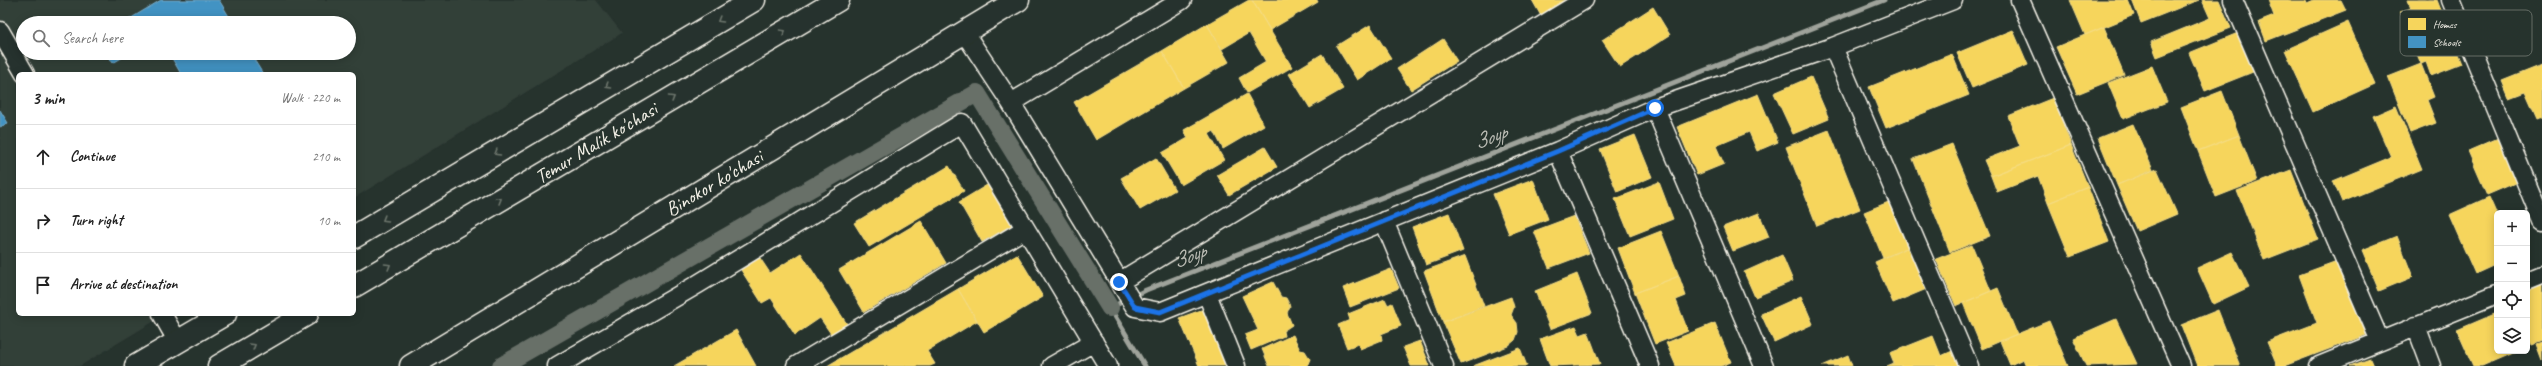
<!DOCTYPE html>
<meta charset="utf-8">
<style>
:root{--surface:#fff;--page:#f2f2f2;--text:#222;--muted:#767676;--line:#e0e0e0}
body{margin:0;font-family:Caveat,sans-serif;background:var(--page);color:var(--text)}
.controls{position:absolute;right:12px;bottom:12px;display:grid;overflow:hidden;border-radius:6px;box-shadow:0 2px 10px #0003}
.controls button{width:36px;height:36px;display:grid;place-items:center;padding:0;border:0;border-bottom:1px solid var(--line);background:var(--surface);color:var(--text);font:20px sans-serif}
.stop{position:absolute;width:12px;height:12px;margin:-9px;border:3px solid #1a73e8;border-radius:50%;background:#fff}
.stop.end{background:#1a73e8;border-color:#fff;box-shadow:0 1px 4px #0008}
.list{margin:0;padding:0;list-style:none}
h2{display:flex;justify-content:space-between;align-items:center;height:52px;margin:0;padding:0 16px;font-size:17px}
h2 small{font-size:13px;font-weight:400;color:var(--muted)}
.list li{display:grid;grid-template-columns:26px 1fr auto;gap:12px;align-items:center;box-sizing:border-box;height:64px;padding:0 16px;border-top:1px solid var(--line)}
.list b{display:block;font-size:15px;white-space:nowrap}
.list em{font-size:13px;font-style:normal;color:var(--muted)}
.icon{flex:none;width:22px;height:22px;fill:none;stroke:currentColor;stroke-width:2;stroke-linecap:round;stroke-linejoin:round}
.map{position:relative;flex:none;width:2542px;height:366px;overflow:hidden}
.search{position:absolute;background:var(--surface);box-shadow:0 2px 10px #0003;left:16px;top:16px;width:340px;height:44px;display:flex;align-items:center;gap:10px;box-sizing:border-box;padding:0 14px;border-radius:22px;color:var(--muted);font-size:15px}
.panel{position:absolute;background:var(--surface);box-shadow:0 2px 10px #0003;left:16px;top:72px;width:340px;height:244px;border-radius:6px}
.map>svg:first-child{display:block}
</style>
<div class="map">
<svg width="2542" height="366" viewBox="0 0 2542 366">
<rect width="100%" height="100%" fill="#26332d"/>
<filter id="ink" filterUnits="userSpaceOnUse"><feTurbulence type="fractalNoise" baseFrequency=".025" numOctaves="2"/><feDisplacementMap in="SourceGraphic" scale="8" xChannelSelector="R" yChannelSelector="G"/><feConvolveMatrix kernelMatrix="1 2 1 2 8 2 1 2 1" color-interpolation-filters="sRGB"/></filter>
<g filter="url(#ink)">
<path fill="#333f39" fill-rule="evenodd" d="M0,0H596L622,33L354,198V74H18V314H166L80,366H0ZM23,23H349V53H23Z"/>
<path fill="#f6d55c" stroke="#f5dd86" d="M1249,0H1252L1292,67L1247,93L1239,78L1266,62L1249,33L1222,49L1207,24Z
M1252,0H1317L1318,2L1270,30Z
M1532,0H1567L1541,16Z
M2070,0H2128L2134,15L2085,35Z
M2132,0H2199L2141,23Z
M2202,0H2219L2231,28L2157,57L2151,42L2210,18Z
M2268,0H2306L2307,3L2314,0H2341L2346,10L2266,41L2259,22L2274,16Z
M2408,0H2437L2462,64L2431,76L2426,62L2421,64L2400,12L2411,8Z
M1653,7L1670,35L1620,67L1602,40Z
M2348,22L2375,84L2313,112L2285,50Z
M1207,24L1229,62L1184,88L1162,51Z
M1370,25L1391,58L1357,80L1336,46Z
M2104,27L2124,75L2077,94L2056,47Z
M2013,30L2028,65L1972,88L1957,53Z
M2238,33L2253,72L2205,91L2189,53Z
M1443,39L1457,61L1411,90L1397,69Z
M1162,51L1184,88L1096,140L1074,102Z
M1322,54L1343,89L1310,108L1289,74Z
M1952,54L1969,95L1886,128L1869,87Z
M2421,64L2434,97L2427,100L2436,123L2410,133L2388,77Z
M2542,65V117L2537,119L2525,92L2509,98L2502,81Z
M2152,66L2167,102L2123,119L2108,83Z
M1811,77L1829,119L1793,134L1774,93Z
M2222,91L2239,135L2198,151L2181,107Z
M1247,94L1264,125L1223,149L1214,131L1209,134L1224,160L1181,185L1162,153L1188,138L1184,130Z
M1758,94L1778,142L1757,151L1749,132L1716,146L1724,164L1697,175L1677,127Z
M2053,98L2071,145L1991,176L1984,160L2020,146L2008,116Z
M2396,106L2422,169L2342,202L2333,181L2391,157L2373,116Z
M2133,124L2153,170L2117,185L2098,138Z
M1829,130L1860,209L1817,226L1786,147Z
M1635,135L1652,177L1617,192L1600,149Z
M2239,135L2257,181L2216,197L2198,151Z
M2503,136L2522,180L2487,195L2468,151Z
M1952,144L1990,236L1950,252L1913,159Z
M2071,145L2088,187L2048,203L2038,176L1997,192L1991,176Z
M1265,147L1277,167L1229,195L1217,175Z
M1156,158L1175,190L1140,210L1121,178Z
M949,166L964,191L869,247L854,223Z
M2157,169L2177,214L2137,231L2117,185Z
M2291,170L2318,239L2264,260L2237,191Z
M1533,179L1548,219L1509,234L1493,194Z
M992,182L1015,223L982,242L959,202Z
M1659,182L1673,219L1630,236L1615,199Z
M2088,187L2109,242L2070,257L2048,203Z
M2489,197L2497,215V264L2475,274L2449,215Z
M1891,201L1911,246L1883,258L1864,212Z
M1449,213L1463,251L1426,265L1412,227Z
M1759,213L1769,237L1733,251L1723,227Z
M1574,216L1589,253L1549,268L1534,231Z
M921,221L946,263L864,312L839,270Z
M1661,231L1679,276L1635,293L1618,248Z
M2397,236L2413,277L2379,291L2362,250Z
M1972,245L1991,291L1956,306L1936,259Z
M1911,246L1929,288L1893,303L1875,262Z
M2232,252L2249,287L2213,304L2197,268Z
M801,253L847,324L831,334L820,318L795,335L771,298L762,303L741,270L760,258L770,273Z
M1017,254L1043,297L984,332L958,289Z
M1782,255L1793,281L1755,297L1744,272Z
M1465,256L1484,306L1443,322L1424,271Z
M2337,261L2366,335L2284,366H2277L2267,342L2317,323L2299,275Z
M1391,269L1399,288L1350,307L1343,288Z
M1577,274L1592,313L1550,329L1535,291Z
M1679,276L1686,296L1676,300L1688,331L1655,344L1635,293Z
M1273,282L1281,297L1286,298L1290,306L1287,313L1292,325L1283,331L1284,336L1251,350L1245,335L1258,330L1242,296Z
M2542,285V340L2531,344L2527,336V291Z
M1998,288L2017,334L1982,349L1963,303Z
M958,289L977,321L927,351L935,364L930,366H827Z
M1801,296L1813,324L1774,342L1761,314Z
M1511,297L1514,307L1511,315L1517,323L1518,332L1515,340L1508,346L1461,364L1443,322Z
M1385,299L1388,305L1392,303L1401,326L1381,334L1382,340L1360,349L1358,344L1347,348L1338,325L1350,320L1348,314Z
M1204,309L1227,366H1199L1179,318Z
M2218,310L2240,366H2197L2181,325Z
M2497,313V351H2517L2482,366H2473L2457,330Z
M2116,319L2137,364L2086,366L2073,338Z
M2049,321L2068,366H2026L2023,359L2010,365L2000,341Z
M1715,323L1731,362L1721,366H1676L1666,343Z
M1576,326L1580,335L1588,332L1600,364L1550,366L1540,339Z
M736,330L756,366H674Z
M1293,335L1300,350L1305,351L1310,359L1307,366H1269L1262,349Z
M1933,336L1941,356L1957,349L1964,366H1887L1894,363L1890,353Z
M1420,341L1430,366H1411L1403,347Z
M2542,342V360L2536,344Z
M1520,348L1527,366H1473Z
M1848,355L1852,366H1822Z
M2370,359L2373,366H2350Z"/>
<path fill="#4393c3" stroke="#78afce" d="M161,0H219L233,23H123Z
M106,53H130L113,63Z
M169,53H250L263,74H181Z
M0,110L8,123L0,127Z"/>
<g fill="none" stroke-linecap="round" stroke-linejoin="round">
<path stroke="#9fa39b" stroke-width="5" d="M1145,366L1110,308L1146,290L1884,0"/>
<path stroke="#676f68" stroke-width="18" d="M501,366L977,93L1110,308"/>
<g stroke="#f4f1e8" stroke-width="21">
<path id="minor" d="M2020,0L2181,366
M2233,0L2380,341
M2451,0L2542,221
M0,31L25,74
M964,32L1011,103L1135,307L1160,312L1558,151L1655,108L1833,47L1953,0
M1833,47L1969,366
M1011,103L1182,0
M1655,108L1764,366
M1558,151L1650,366
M1384,221L1444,366
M2527,281L2542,275
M1119,282L1584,0
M1207,294L1236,366
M162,314L178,342
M2416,326L2431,366
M557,366L698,284L962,123L1108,366
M796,366L1025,229
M1052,366L1094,342
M2319,366L2497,294"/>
</g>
<g stroke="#f4f1e8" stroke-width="25">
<path id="major" d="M411,366L1018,0"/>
</g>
<g stroke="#f4f1e8" stroke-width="25">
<path id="highway" d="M354,237L754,0
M354,286L838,0
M136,366L225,314
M219,366L307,314"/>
</g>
<use href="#minor" stroke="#26332d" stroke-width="18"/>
<use href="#major" stroke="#26332d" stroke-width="22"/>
<use href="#highway" stroke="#26332d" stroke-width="22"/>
</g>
<defs><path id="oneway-chevron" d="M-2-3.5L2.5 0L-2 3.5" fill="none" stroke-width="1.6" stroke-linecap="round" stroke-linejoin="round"/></defs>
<g stroke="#6e766e">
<use href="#oneway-chevron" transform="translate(720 20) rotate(149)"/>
<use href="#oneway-chevron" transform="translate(783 32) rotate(-31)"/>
<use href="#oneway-chevron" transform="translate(608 86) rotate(149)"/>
<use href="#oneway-chevron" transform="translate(672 98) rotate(-31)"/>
<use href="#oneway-chevron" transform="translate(497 153) rotate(149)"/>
<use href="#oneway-chevron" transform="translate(499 200) rotate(-31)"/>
<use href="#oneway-chevron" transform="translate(385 219) rotate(149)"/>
<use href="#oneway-chevron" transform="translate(388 266) rotate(-31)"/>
<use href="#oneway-chevron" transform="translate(253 346) rotate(-31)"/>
</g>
</g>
<g fill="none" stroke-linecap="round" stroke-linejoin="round" filter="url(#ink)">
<path stroke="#1a73e8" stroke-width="5" d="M1119,282L1135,307L1160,312L1558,151L1655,108"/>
</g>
<g text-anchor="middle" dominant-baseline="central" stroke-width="4" stroke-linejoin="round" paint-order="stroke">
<g font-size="20" fill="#f4f1e8" stroke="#26332d">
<text transform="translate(596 143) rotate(-31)">Temur Malik ko'chasi</text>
<text transform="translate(714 183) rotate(-31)">Binokor ko'chasi</text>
</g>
<g font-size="21" font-style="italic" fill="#bcbdb5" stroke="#26332d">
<text transform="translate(1490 137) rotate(-21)">Зоур</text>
<text transform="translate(1189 256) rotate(-21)">Зоур</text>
</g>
</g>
<rect x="2400" y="10" width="132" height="46" rx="6" fill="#26332d" stroke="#646c65" stroke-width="1"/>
<rect x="2408" y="18" width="18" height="12" fill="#f6d55c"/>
<rect x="2408" y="36" width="18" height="12" fill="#4393c3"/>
<g font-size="11" fill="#f4f1e8">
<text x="2433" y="28">Homes</text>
<text x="2433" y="46">Schools</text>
</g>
</svg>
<div class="controls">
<button>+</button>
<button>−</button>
<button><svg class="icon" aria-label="locate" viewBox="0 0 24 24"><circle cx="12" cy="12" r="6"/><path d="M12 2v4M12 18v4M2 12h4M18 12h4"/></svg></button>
<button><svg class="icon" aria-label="layers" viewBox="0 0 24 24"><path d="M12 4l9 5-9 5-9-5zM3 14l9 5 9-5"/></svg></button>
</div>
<div class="stop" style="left:1655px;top:108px"></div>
<div class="stop end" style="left:1119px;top:282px"></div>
<div class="search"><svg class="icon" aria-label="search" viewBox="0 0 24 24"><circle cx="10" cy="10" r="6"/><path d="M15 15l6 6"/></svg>Search here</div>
<section class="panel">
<h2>3 min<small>Walk · 220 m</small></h2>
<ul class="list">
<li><svg class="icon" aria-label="ahead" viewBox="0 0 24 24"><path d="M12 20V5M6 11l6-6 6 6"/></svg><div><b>Continue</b></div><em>210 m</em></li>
<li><svg class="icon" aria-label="right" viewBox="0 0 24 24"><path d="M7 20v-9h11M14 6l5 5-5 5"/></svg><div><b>Turn right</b></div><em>10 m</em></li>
<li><svg class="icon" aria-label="arrive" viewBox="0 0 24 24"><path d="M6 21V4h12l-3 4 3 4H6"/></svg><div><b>Arrive at destination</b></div></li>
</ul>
</section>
</div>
